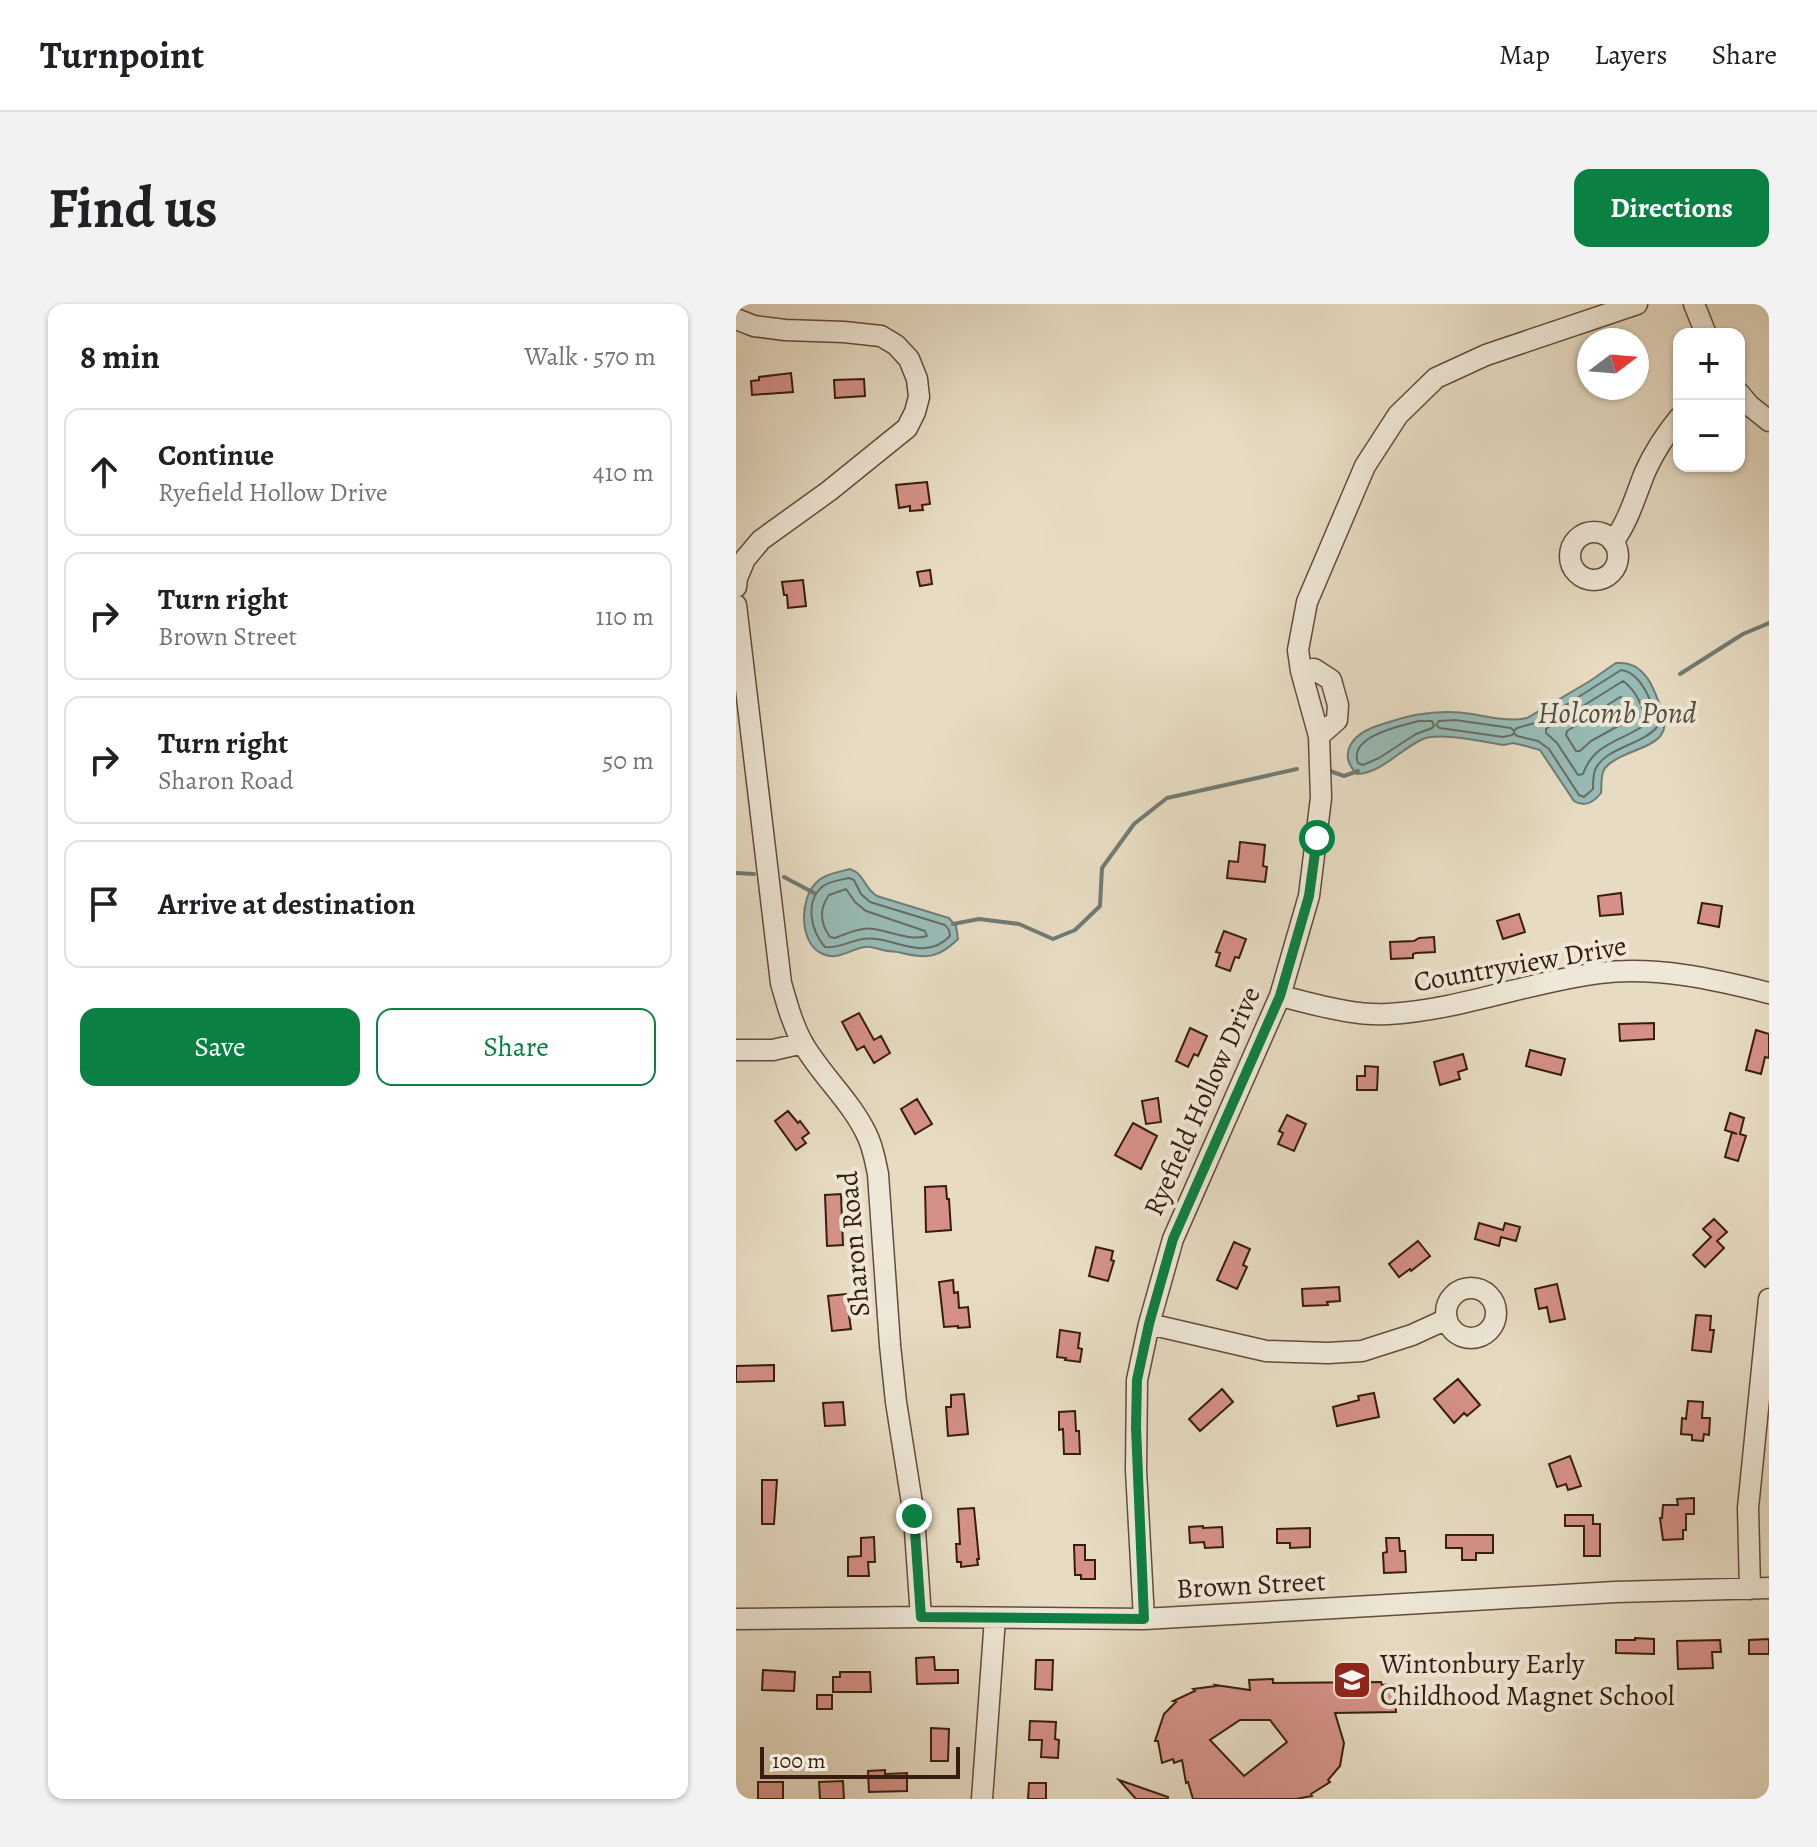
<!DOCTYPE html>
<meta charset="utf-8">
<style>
:root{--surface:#fff;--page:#f2f2f2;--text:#202124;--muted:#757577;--line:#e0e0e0;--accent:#0b8043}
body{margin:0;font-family:Alegreya,serif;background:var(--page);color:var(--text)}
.controls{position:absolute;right:24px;top:24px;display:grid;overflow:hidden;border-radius:16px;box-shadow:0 2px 6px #0004}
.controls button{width:72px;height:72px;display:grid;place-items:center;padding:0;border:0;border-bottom:2px solid var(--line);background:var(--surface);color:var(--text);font:40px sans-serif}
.compass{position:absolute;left:841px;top:24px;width:72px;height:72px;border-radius:50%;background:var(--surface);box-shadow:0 2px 6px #0004;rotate:74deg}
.scale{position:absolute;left:24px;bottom:20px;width:200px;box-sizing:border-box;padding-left:8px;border:4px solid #371c0f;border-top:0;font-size:22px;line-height:28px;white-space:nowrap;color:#371c0f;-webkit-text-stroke:6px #efe8d8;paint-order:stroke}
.stop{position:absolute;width:24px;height:24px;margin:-18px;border:6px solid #0b8043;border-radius:50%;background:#fff}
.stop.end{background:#0b8043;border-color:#fff;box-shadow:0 2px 8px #0008}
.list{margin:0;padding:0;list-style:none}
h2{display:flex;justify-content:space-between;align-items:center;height:104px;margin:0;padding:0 32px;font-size:34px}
h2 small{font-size:26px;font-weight:400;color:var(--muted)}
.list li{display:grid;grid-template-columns:52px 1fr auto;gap:24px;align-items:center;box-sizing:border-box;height:128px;margin:0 16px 16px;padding:0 16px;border:2px solid var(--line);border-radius:16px}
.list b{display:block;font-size:30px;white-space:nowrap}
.list p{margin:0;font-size:26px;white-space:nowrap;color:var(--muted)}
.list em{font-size:26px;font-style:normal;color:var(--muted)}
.actions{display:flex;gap:16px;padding:24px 32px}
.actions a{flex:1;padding:18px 0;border:2px solid var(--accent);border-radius:16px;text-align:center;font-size:28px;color:var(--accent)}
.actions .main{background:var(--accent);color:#fff}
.icon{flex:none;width:44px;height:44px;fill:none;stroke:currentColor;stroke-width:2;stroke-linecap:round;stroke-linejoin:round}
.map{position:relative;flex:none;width:1033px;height:1495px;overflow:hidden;border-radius:16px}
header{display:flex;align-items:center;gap:48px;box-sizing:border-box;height:112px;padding:0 40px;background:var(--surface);border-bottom:2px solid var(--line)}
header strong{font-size:38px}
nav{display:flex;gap:44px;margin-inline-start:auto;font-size:28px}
.intro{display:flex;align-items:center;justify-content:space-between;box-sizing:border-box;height:192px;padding:0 48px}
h1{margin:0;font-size:56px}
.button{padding:20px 36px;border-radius:16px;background:var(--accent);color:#fff;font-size:28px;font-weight:700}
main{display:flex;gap:48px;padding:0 48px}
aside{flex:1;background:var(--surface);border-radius:16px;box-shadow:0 2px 6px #0004}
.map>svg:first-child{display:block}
</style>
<header>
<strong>Turnpoint</strong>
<nav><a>Map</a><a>Layers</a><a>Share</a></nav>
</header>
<div class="intro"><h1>Find us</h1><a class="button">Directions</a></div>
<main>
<aside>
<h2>8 min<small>Walk · 570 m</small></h2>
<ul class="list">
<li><svg class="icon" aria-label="ahead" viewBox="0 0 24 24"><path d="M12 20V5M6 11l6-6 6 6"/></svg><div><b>Continue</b><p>Ryefield Hollow Drive</p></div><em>410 m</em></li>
<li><svg class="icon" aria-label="right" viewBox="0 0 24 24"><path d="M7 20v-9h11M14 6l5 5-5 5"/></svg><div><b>Turn right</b><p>Brown Street</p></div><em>110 m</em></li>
<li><svg class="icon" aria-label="right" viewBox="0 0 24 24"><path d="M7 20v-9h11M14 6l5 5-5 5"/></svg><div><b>Turn right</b><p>Sharon Road</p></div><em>50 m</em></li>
<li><svg class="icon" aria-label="arrive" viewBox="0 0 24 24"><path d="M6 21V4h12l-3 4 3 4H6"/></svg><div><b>Arrive at destination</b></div></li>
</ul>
<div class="actions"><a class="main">Save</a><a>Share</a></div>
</aside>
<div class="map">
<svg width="1033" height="1495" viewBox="0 0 1033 1495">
<rect width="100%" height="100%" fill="#e7dcc3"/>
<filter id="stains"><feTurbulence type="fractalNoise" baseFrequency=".0025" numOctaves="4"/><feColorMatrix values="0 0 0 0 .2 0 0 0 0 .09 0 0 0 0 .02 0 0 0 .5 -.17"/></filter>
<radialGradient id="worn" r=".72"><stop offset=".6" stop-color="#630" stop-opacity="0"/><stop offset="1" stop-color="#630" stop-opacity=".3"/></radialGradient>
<path fill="#97bbb6" stroke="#717b73" stroke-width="2" d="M880,359C895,358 903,363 912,375C918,384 921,394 925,404C943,447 889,441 869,464C864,471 866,481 865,489C858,498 849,504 838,497L804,446L786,441L777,439L768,441C748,438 705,428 687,435C664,445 646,469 621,470C613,462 609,452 614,442C621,428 637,423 650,419C678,409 706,405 736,410C754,413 773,418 791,414L854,377Z
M114,565C130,571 127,584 141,592L213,614L220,622L222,635C203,654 191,655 166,649C160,647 153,648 147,646C141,645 136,642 129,643C114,645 102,657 87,650C63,641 63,595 80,579C88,570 103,568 114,565Z"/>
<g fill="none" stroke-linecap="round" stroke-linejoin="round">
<path stroke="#676c62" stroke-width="2" d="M885,366C906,368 920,405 921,423C906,441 868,444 859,466C857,472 857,479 857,485L848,493L843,491L813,445L802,437L781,432L778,429L776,431L767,433L704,424L700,421L703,417L719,416L775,424L778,427L781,424L799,419L822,406Z
M887,377C900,386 908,404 910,420C887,437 858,438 847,470L842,471L821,439L810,429V425Z
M884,393L887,394C891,399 896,409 895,415L855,437L844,447H840L830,431L831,427Z
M683,417H696L698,422L696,424L680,430L643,454L627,461L622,459C612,432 664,422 683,417Z
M113,574L118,576L125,590L134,598L209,621L213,626L214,632C187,660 157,631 127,635C113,637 103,645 89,643C75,627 68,597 87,582C94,577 105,576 113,574Z
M110,585L119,598L130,607L189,627L191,632C175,637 155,628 138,625C124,623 112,629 99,634L94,633C84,619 83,605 93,591Z"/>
<path stroke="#717b73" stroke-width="4" d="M944,370L1007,330L1033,319
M594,467L608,472L622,467
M0,569L18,570
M48,573L78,589
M217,620L243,615L283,620L317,635L339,626L364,602L366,564L398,520L431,494L561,465"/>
</g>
<path fill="#d59187" stroke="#371c0f" stroke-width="2" fill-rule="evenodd" d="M55,69L57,88L16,91L15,77L23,76V73Z
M128,75L129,92L99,94L98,76Z
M191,178L194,200L186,201L187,206L174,207V202L163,204L160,181Z
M194,266L196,280L184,282L181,268Z
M67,276L70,302L52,304L51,291H48L46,278Z
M504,538L529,541L527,562L531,563L529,578L491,574L493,557L502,558Z
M885,589L887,610L864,612L862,592Z
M966,599L986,602L983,623L962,619Z
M783,610L789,628L767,635L761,617Z
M488,627L510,635L503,654L499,653L494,667L480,662L484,649L480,648Z
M698,633L699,648L680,649L677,650V654L655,655L654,638L678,637L683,634Z
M123,709L138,736L145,732L154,749L138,759L128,742L121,746L106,718Z
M918,719V735L884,737L883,720Z
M454,724L471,732L462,752L458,750L452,763L440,757Z
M1020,726L1033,730V754L1029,753L1025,770L1010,766Z
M794,746L829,755L825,771L790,762Z
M727,750L731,765L722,768L724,775L704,781L698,758Z
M629,762L642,763L641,786H621V772H629Z
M422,794L425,818L410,820L406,797Z
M181,795L196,820L179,830L165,805Z
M52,807L62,819L64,817L73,829L66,834L70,839L60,846L39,817Z
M994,809L1008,814L1004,830L1010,832L1002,857L989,853L996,828L1001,830L989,826Z
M551,811L570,820L558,847L542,840L547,829L543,827Z
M397,819L421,832L405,865L379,851Z
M210,882L211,895H213L215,926L190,928L189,883Z
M105,890L107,941L91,942L89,891Z
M978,915L991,928L981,937L988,944L969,963L957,951L975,933L967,925Z
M743,919L767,926L769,919L784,923L780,937L765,933L763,942L739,935Z
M682,937L694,952L675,967L674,965L663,973L653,960Z
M498,938L514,945L507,961L511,963L501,985L481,976Z
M360,943L377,947L375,956L378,957L372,977L353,972Z
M217,976L218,989L222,988L223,1004L232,1003L234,1023L222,1024V1022L208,1023L203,978Z
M821,980L829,1015L814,1018L811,1003L803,1005L799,985Z
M603,983L604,997L591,998L592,1001L567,1002L566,985Z
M110,990L115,1025L96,1027L92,992Z
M960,1011L975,1012L974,1026H978L975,1048L956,1046Z
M324,1026L344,1029L342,1044L346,1045L344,1058L329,1056L330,1054L321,1053Z
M38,1061V1077L0,1078V1062Z
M722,1075L744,1101L731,1112L728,1109L718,1119L698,1095Z
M486,1085L497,1098L464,1127L453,1115Z
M638,1089L643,1113L601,1122L597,1103L623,1096L622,1092Z
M228,1090L232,1130L212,1132L210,1103H215V1091Z
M952,1097L967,1098L966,1114H974L973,1131L968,1130L967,1137L956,1136V1131L945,1130L946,1114L950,1115Z
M107,1098L109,1121L89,1122L87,1099Z
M339,1107L340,1127H343L344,1150H328L327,1125L323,1126V1108Z
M834,1152L845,1182L832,1186L830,1180L821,1183L813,1160Z
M26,1176H41L38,1220H26Z
M958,1194V1210H950V1226H947V1235L927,1236L924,1214H926L927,1201H942L941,1195Z
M238,1204L243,1255H241L242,1261L225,1263V1258H221L220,1240H224L222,1205Z
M829,1211H857V1220H864V1252H848V1222H829Z
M467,1222V1224L486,1223L487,1243L469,1244L468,1238L454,1239L453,1223Z
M574,1224V1243L554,1244V1239H541V1225Z
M710,1231H757V1249H740V1256H726V1244H710Z
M138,1233L139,1258H132L133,1272H112V1253L125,1252V1234Z
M650,1234H663L664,1247H669L670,1268L648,1269L647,1249L651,1248Z
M338,1241H349V1256H359V1275H345V1271H339Z
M899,1334L918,1335V1350L880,1349V1336H899Z
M1033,1335V1350H1013V1336Z
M984,1336L985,1348H976L977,1364L942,1365L941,1337Z
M198,1353L199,1366H222V1379L181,1380L180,1354Z
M300,1356H317L316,1386L299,1385Z
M27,1366L59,1368L58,1387L26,1386Z
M104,1368H134L135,1388H97V1373H104Z
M537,1375V1379L645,1378L646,1381L658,1380L660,1408L599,1409L608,1439L604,1462L592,1476L594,1478L575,1490L576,1492L560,1495H457L452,1478L450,1479L446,1456L438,1459L437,1455L426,1459L422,1437H419L428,1410L440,1398L437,1397L459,1387L457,1385L480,1382L479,1381L514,1386L513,1376ZM504,1416H534L551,1438L508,1472L474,1436Z
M81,1391H96V1405H81Z
M294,1417L320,1418L319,1435L323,1436L322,1454L305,1453L306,1436H293Z
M195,1424L213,1425L212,1457H195Z
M149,1466V1470L171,1469V1487L133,1488L132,1467Z
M383,1476L432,1493V1495H400Z
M107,1477L108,1495H84L83,1478Z
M22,1478H47V1495H22Z
M293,1479H310V1495H292Z"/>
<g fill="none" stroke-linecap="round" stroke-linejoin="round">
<g stroke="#634c3c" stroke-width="23">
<path id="minor" d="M958,0L970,30
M0,15L18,22L49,26L108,28L145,32L160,41L173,55L181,75L183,93L179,108L171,124L93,187L25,236L9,255L1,274L0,283
M1003,89L1013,101L1033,117
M834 252a24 24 0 1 1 48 0a24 24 0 1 1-48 0Z
M877,238C893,216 899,193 909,168C918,148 929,131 943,114
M0,301L45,679C51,700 56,719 66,738C84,770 114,796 130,829C137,842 139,856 142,870L154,1041L160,1098L178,1212L185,1313
M583,432L601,416L602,401L595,376L578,365L565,367L562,346L571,298L629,162L662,111L700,74L750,51L901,0
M544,692C579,700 616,712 652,710C724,706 792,678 863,669C920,662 978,675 1033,689
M0,746H37L67,739
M710 1009a25 25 0 1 1 50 0a25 25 0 1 1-50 0Z
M413,1020L530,1047L592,1049L626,1047L676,1031L711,1015
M1014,1285L1012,1204L1033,995
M0,1315L185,1313L408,1315L879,1288L1033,1284
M408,1315L400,1166L401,1076L413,1020L437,935L544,692L573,592L585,494L583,432L565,367
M246,1495L259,1314"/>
</g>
<use href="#minor" stroke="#efe8d8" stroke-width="20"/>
</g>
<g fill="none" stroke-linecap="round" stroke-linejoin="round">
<path stroke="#0b8043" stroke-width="10" d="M178,1212L185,1313L408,1315L400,1123L401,1076L413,1020L437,935L544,692L573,592L581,534"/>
</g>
<defs>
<g id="school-square" transform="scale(2)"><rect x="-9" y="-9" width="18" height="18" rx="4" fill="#8f2418" stroke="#efe8d8"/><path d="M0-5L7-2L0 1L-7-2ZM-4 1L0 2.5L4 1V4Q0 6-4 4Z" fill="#fff"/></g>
</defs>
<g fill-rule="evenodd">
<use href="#school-square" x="616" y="1376"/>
</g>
<g text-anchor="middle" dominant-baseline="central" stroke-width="8" stroke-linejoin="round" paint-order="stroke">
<g font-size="28" fill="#371c0f" stroke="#efe8d8">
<text transform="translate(784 660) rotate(-10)">Countryview Drive</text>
<text transform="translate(466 797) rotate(-66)">Ryefield Hollow Drive</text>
<text transform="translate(118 940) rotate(-95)">Sharon Road</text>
<text transform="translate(515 1281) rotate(-3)">Brown Street</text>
</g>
<g font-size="28" fill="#371c0f" stroke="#efe8d8" text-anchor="start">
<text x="644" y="1360">Wintonbury Early<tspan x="644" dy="32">Childhood Magnet School</tspan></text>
</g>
<g font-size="30" font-style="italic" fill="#544c41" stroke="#efe8d8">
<text x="881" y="409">Holcomb Pond</text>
</g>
</g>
<rect width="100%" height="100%" filter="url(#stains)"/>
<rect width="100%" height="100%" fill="url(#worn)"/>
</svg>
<div class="controls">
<button>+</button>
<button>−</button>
</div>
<svg class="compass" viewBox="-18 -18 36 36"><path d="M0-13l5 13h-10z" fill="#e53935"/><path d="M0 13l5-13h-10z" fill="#757577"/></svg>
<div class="scale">100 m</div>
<div class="stop" style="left:581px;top:534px"></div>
<div class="stop end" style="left:178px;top:1212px"></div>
</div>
</main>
